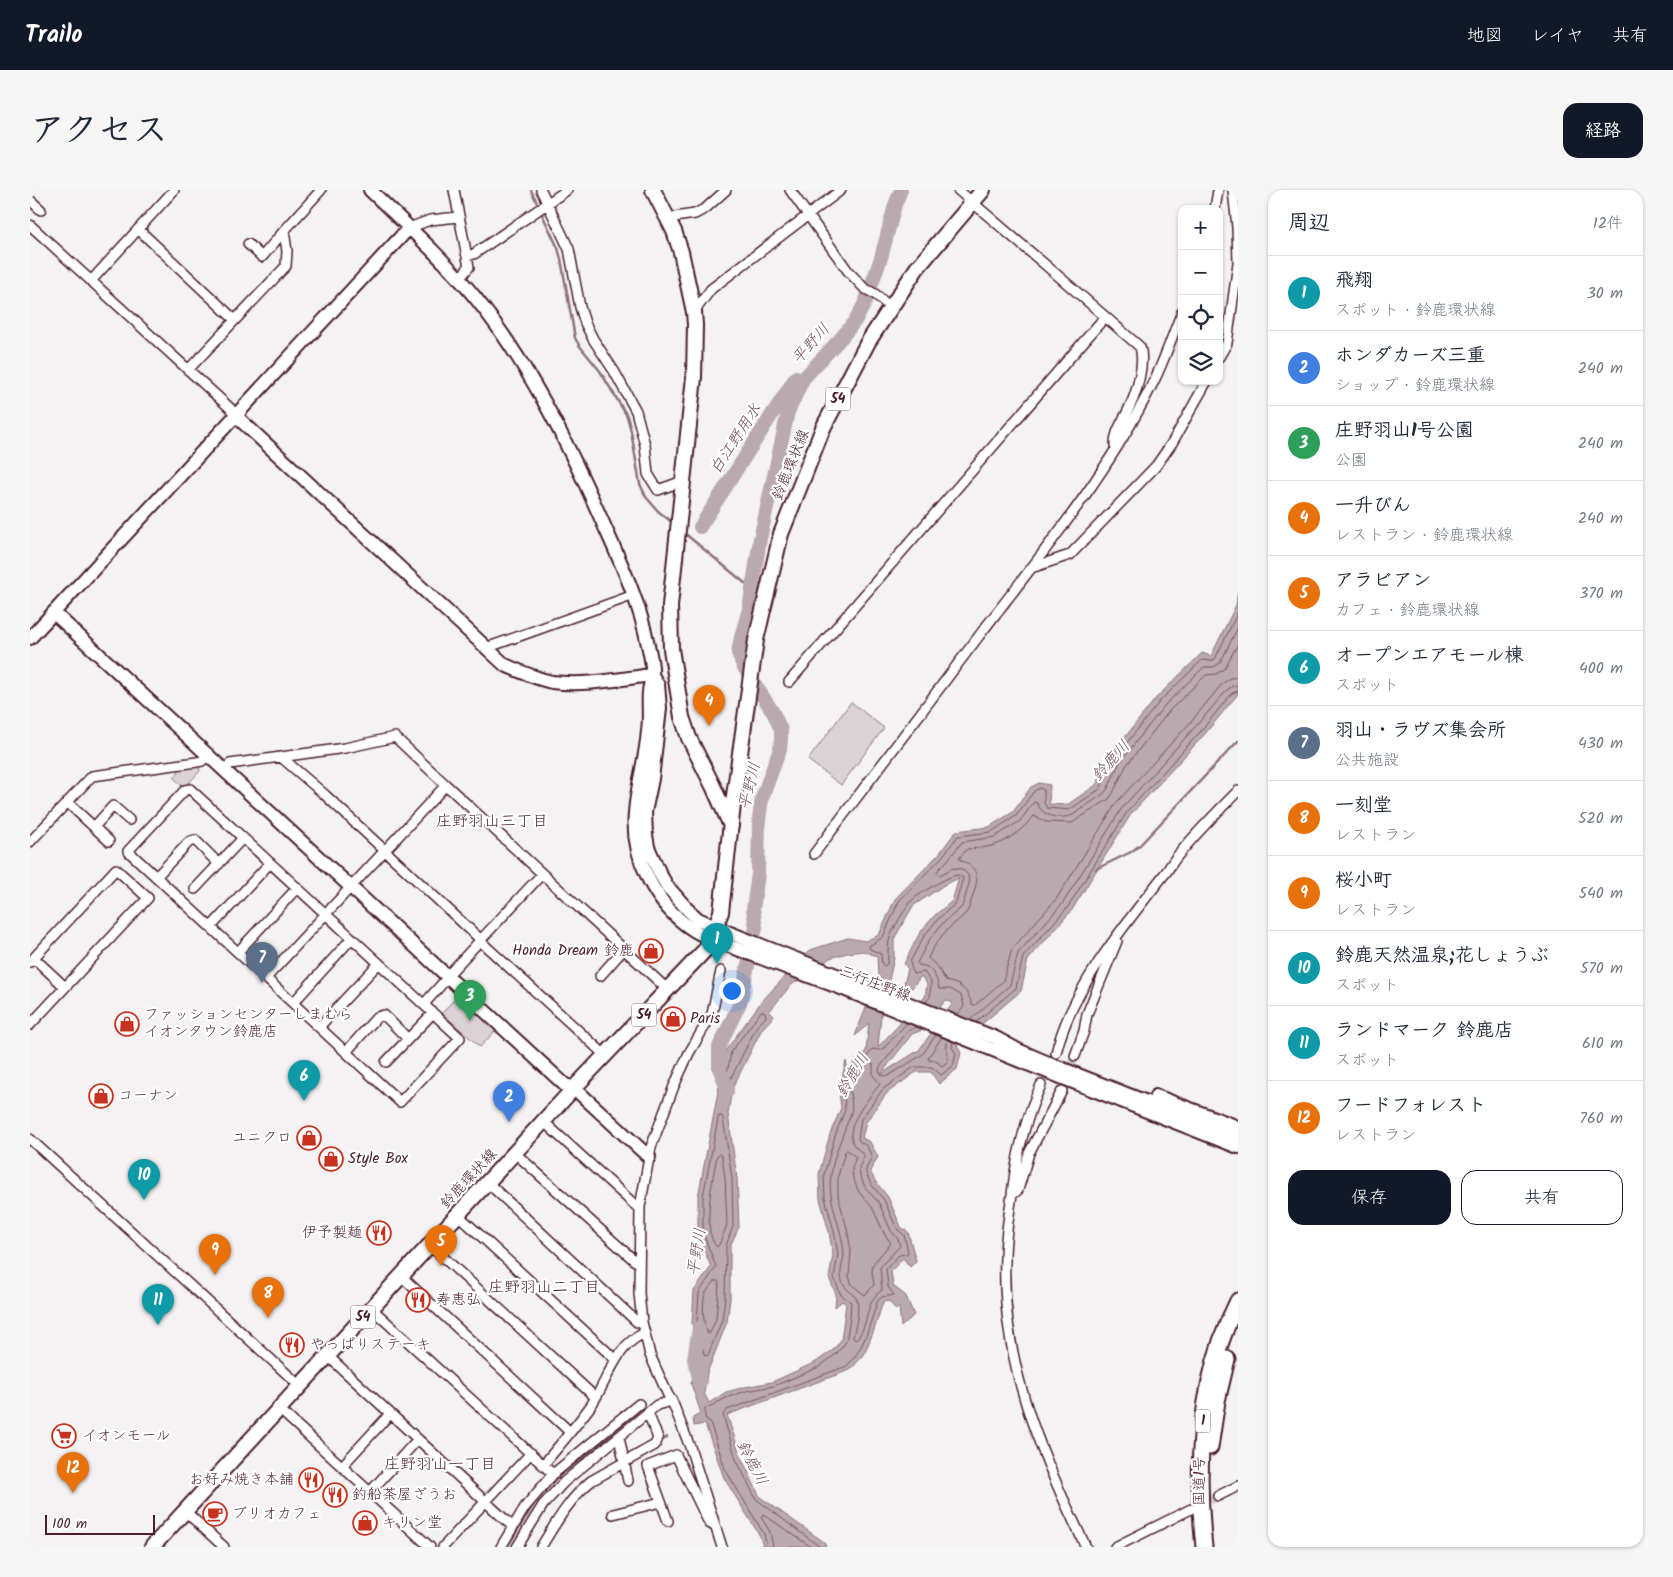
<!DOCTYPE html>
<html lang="ja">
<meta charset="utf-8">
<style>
:root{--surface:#fff;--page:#f6f6f7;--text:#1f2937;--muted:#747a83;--line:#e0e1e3;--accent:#111827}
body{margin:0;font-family:Kalam,"Klee One",sans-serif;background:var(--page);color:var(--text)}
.controls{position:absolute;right:15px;top:15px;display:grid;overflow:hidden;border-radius:10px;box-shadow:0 1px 4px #0004}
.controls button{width:45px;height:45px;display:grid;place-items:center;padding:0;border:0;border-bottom:1px solid var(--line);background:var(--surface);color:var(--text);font:25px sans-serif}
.scale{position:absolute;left:15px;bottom:12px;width:110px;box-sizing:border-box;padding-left:5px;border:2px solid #4a1f2b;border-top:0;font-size:14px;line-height:18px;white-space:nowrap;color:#4a1f2b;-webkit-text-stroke:4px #fff;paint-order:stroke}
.you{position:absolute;left:701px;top:800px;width:18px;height:18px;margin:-12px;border:4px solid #fff;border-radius:50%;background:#1a73e8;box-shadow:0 0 0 8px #1a73e833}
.badge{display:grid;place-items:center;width:32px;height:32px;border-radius:50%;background:var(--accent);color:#fff;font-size:16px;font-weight:700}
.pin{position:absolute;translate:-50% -41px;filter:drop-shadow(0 1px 2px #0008)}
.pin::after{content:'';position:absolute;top:26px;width:18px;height:15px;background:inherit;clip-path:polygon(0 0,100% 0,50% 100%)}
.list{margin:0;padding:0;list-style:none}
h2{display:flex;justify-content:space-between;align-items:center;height:65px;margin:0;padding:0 20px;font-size:21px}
h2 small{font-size:16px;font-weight:400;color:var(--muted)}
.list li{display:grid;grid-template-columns:32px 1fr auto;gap:15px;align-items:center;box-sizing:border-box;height:75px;padding:0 20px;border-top:1px solid var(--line)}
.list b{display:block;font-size:19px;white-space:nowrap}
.list p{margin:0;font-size:16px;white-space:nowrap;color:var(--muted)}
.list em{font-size:16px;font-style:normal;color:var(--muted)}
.actions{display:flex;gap:10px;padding:15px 20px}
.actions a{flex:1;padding:11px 0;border:1px solid var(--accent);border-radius:15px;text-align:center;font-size:18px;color:var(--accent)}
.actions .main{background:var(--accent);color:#fff}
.icon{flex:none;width:28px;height:28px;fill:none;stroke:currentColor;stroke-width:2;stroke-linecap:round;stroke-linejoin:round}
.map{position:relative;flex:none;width:1208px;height:1357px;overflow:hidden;border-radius:15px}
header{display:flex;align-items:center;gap:30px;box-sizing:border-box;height:70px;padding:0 25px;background:var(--accent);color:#fff}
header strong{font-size:24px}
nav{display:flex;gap:28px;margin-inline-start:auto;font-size:18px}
.intro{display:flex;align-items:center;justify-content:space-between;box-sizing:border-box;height:120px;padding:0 30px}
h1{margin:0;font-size:35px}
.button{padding:12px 22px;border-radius:15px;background:var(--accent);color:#fff;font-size:18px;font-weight:700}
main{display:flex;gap:30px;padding:0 30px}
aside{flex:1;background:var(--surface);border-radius:15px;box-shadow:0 1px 4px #0004}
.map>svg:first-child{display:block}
</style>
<header>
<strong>Trailo</strong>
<nav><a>地図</a><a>レイヤ</a><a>共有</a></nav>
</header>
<div class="intro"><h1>アクセス</h1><a class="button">経路</a></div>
<main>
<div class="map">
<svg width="1208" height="1357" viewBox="0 0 1208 1357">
<rect width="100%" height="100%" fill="#f4f2f2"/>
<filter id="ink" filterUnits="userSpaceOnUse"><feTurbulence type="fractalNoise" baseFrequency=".02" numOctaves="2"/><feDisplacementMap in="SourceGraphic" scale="10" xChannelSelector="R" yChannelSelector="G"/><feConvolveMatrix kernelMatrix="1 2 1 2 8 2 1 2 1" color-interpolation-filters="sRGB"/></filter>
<g filter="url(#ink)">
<path fill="#dbd2d5" stroke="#927880" d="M821,512L854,538L811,595L778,570Z
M168,574L170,581L157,595L156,594L153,597L144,588L152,576Z
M429,804L467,839L450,857L412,823Z"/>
<path fill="#baa9ae" stroke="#8d727a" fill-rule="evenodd" d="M1208,401V504L1174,545L1101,624L1042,720L998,770L991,801L927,855L931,863L927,879L909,894L901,882H886L857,903L836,932L832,948L840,952L848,967L840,981L845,991L858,1007L871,1037L878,1042L886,1071L880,1077L873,1068L861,1081L863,1096L876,1106L884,1125L871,1137L869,1117L866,1120L859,1111L853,1112L844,1140L834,1165L820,1180L697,1225L711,1267L730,1307L794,1352L796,1357H733L730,1346L694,1288L675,1234L664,1236L663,1228L671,1223L661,1194L669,1163L662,1134L664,1101L681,1077L668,1044V1007L696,860L731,812L780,760L818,748L835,751L849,745L865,709L909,664L926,641L959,637L983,622L1001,597L1009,593L1020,595L1019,614L1037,615L1066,595L1080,566L1126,508L1172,463L1181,466L1206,415ZM929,688L922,711L904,726L889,744L874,774L878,779L873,797L882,798L891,786L897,794L895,807L848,857L851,825L864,768V749L883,716L914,695ZM833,761L847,766L848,786L825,846L839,833L836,861L824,872L818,881L816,871L809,901L811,918L800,944L789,984L790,1009L799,1042L803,1065L799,1088L806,1104L805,1117L812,1111L816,1114L811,1150L803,1160L786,1172L742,1192L715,1197L696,1202L679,1213L674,1203L677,1183L697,1132L700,1109V1056L709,1037L707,988L698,924L702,899L732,839L744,826L739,822L760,796L800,768L817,763ZM916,810L923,813L889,860L851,884L882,844L890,841Z"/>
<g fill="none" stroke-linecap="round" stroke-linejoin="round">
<path stroke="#77565f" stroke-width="1" d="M1208,454L1194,479L1186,484L1176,485L1140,520L1096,576L1083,603L1079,609L1042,633L1016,632L1004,626C994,638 980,650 965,655C956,658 946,658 937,659L930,667V670C949,677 949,688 943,705C941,711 940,718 936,723C931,729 924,733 918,739C910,747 903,757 898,768L907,776L916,791C931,794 938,800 942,815H945L973,791L982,759L1027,708L1087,612L1160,533L1192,494L1200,488L1208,487
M896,812L900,807L901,792L894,782L883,784L880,772L894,746L908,729L926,713L933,688L929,685C920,684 885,706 879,713C875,719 862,741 860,747C857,756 859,766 857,774L854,776L852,774L851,764L840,759L839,756L853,747L869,711L912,667L928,646L961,642L986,626L1004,601L1010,598L1014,600V613L1017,618L1039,620L1070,599L1084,569L1130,511L1172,470L1181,471L1185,469L1208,422
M732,821L735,822L736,827L727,836L700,890L697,891L696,889L701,862Z
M928,825L934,816L931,805L920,799H909C907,788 903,776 889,775L887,773L899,750L912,734L932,717L939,694L938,685L932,679L923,678L910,685L907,683V681L917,671L932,652L965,647L990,631L1004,612L1007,613C1012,627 1030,630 1043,625L1073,604L1077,600L1090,572L1135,515L1174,477H1184L1190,473L1208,437
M940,830L980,795L988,763L1033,713L1092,618L1165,537L1198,499L1203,496L1208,495
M946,832L986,798L993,767L1038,717L1097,622L1170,542L1202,503L1208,501
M887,837L878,841L850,877L849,881L851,885L858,886L892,865L906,845
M912,847L898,868L899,870L906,871L912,876L917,872C920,863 914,859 918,850
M839,873L843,874V885L850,894C840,907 816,933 822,951C824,958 831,960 834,966L829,978L830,986L835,997L849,1013L861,1041L868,1049L870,1056L850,1077L852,1100C833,1112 840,1138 825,1150L823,1148C825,1137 830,1121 827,1110C824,1102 812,1100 811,1086C810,1078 814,1071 814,1063C812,1037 797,1011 801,985C804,963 814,943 821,923C823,917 821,911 820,904C820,891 830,882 839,873Z
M689,926H692L693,928L702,988L703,1036L696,1056L695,1108L692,1130L678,1165L676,1166L674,1164L667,1133L669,1103L686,1077L673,1043V1007Z
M817,960L826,967L822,978L823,988L829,1002L842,1017L855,1045L861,1053L843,1074L842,1082L844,1095L835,1105L822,1095L819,1086L821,1061L817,1038L808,1006V986L815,962Z
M690,964L692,966L695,989L697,1035L689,1055L687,1057C671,1041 683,987 687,966Z
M685,1091H688L689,1093L686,1129L680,1143L678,1144C673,1137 672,1113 675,1104C677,1100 682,1095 685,1091Z
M737,1357L734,1344L695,1279L680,1232L675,1228V1219L698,1207L716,1201L744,1196L789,1177L806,1164L816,1152L820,1129L821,1112L811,1105L804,1088L808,1064L804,1041L795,1008L794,985L805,946L815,920L814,901L817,886C824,883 839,866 842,859L849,860L853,859L877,833
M743,1357L740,1342L731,1327L733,1324L781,1357
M790,1357L726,1309L706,1269L693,1225L697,1220L817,1176C836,1156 839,1135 848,1110L852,1107L864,1105L858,1097L856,1079L869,1065L877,1064L878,1062L874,1045L867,1039L854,1010L841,994L836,983V979L842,967L837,956L830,952L828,949L831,929L853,899L884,877H902L911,885L923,876L926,864L922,857L923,852"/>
<path stroke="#8d727a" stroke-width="2.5" d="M501,0L509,17
M511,22L528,58L531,69L545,148L549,155L570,181L597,226L601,241L610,294L616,307L628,321L643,333
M653,342L722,399
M1066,679L1101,662L1110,655L1208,551
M630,1252L637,1247
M579,1286L590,1280
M516,1299L525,1289L563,1260L609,1220L617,1217
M477,1357L506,1311"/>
<path stroke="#baa9ae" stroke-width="14" d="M670,337L766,187
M697,902V898L689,878V857L710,813L726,737L723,719L728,684L729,630L732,608L750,559L751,549V540L743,522L713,476L708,463L711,447L719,419L730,349L758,222L773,189L812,147L825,131L835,113L851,68L865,15L871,0
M669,1138L664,1169L670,1192"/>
<path stroke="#d2c8ca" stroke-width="9" stroke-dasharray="9 4.5" stroke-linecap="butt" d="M1032,901L1045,866
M1168,1316L1188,1306"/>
<g stroke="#4a1f2b" stroke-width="12">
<path id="street" d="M424,0L439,77L429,89
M511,0L539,59L550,117L555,133L563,149L584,181L606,221L615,255L618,284L628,300L653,291
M760,0L818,81L834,98L845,104L860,117
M928,0L1033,90L1110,157C1115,172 1107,202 1100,216C1095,229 1084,241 1085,256
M0,10L11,20
M1185,19L1188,0
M638,28L665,24L676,18L696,0
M0,35L200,218L206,226
M379,38L400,30L428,27
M108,39L205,130
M218,54L232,67L254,41
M437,66L444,64L537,0
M61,91L144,0
M664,122L681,99L811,0
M1189,167L1197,153L1208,73L1207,37L1203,0
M158,180L256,76L257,61L254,41L291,0
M1004,377L1040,365L1126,276L1142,253L1177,191
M456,458L604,405
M759,492L1075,127
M251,567L294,604L450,749
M195,579L200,574L315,558L365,547L416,595
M160,599L430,848L370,912L98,661L155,600Z
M37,612L79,651
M64,637L83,616L99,630
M0,652L62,586L167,572L172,571L179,564
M784,664C841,588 898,513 955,438C1015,360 1078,283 1122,195C1134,172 1142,146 1152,122
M126,687L159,652L165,650L189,674
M165,699L213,648
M181,737L240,673
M449,750L575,865
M208,762L267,698
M4,768L35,797
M0,772L86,679L118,708L0,835
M691,781L682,824L659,863L644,896L621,957L610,1017L609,1103L612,1132L620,1165L638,1205L642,1211L660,1257L692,1357
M418,785L512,684
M570,786L594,759
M236,788L416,595L637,799
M263,813L322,748
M394,814L419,786
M289,837L349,773
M316,862L347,827L354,825L378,849
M1026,863C1041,799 1096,733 1137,681C1141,675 1145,668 1150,663C1168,641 1188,621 1208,601
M1045,866L1054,841L1057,824L1087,751
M356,872L403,823
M1011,895C995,929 986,968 982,1004C979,1026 975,1046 975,1068C971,1173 1011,1265 1056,1357
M514,932L605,1015L610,1017
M0,949L270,1196
M485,963L605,1071H609
M458,993L607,1132H612
M982,1005L988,1000L999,963L1032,901
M428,1025L586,1170
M400,1055L565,1207
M371,1086L540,1242
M341,1118L523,1284L495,1317L471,1357
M298,1166L483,1337
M249,1219L400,1357
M589,1247L598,1291
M513,1275C530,1255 547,1235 562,1214C578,1190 586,1154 615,1143
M312,1276L360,1224
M523,1284L609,1214
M340,1302L388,1249
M1188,1306L1208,1296
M155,1321L194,1357
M583,1324L631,1312
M638,1331L618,1276L646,1265L679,1333L684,1336
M413,1357L501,1263
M487,1357L513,1315L534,1292L627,1215L642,1211
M511,1357C525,1334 540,1308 561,1291L625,1255L628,1248L618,1223
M1085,1357L1161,1319"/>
</g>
<g stroke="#4a1f2b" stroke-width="16">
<path id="secondary" d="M340,0C375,34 412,67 444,106C497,171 535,248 569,324C588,367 609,409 618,455C620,464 623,475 622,485C622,491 619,496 619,502C618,515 620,528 618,541C616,568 607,595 605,623C601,666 625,715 662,739C668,743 675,746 681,749L816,800L995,873L1208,957
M206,226L475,475C489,481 507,489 522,492C555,496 589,489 622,485
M24,423L535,895L544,898L619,967
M0,448L379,38
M622,485L628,495L630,518L622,589L615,622L616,645L618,657L630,684L637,696L658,720L668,729L700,743L966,848L988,860L1028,877L1208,948
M1126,906L1208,937"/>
</g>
<g stroke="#4a1f2b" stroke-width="18">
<path id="primary" d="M623,0L644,41L651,62L664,122L665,135L664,187L640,416L641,459L652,527L659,548L683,596L701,636
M122,1357L544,898L675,760L681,749L691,722L704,606L726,450L751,344L793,238L838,152L887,78L953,0"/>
</g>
<g stroke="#4a1f2b" stroke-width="19">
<path id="highway" d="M1180,1257L1187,1211L1197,1169
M1174,1357C1165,1274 1170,1186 1208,1111"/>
</g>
<use href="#street" stroke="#fff" stroke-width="9"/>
<use href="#secondary" stroke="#fff" stroke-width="12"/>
<use href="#primary" stroke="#fff" stroke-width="14"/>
<use href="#highway" stroke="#fff" stroke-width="15"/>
</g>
</g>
<defs>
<g id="shop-ring" transform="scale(1.25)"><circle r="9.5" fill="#fff" stroke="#c8321e" stroke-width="1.5"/><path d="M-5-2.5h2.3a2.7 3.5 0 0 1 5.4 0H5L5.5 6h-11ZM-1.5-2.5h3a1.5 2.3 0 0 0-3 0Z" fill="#c8321e"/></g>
<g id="restaurant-ring" transform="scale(1.25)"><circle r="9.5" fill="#fff" stroke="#c8321e" stroke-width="1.5"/><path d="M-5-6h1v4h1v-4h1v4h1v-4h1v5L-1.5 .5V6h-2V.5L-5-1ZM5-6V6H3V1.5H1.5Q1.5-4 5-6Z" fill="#c8321e"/></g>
<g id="supermarket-ring" transform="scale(1.25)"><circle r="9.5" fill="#fff" stroke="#c8321e" stroke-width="1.5"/><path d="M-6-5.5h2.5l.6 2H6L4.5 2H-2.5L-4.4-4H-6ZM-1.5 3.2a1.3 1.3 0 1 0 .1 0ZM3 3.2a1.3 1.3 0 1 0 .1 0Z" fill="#c8321e"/></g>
<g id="cafe-ring" transform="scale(1.25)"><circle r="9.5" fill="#fff" stroke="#c8321e" stroke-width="1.5"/><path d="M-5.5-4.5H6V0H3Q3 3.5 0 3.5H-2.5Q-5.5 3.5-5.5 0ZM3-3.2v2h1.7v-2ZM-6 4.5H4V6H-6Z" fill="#c8321e"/></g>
</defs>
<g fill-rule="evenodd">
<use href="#shop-ring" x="621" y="761"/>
<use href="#shop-ring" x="643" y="829"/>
<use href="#shop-ring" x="97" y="834"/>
<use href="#shop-ring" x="71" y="906"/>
<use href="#shop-ring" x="279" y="948"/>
<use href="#shop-ring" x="301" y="969"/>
<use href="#restaurant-ring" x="349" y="1043"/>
<use href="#restaurant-ring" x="388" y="1110"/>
<use href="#restaurant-ring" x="262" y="1155"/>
<use href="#supermarket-ring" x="34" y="1246"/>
<use href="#restaurant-ring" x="281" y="1290"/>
<use href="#restaurant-ring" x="305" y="1305"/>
<use href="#cafe-ring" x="185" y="1324"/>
<use href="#shop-ring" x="335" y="1333"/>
</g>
<g text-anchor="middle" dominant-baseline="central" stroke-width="4.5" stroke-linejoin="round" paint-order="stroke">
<g fill="#fff" stroke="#80626b" stroke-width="1">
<rect x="795.5" y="197.5" width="25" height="23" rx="4"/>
<rect x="601.5" y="813.5" width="25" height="23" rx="4"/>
<rect x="320.5" y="1115.5" width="25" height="23" rx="4"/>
<rect x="1165.5" y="1219.5" width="15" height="23" rx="4"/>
</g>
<g font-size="14" font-weight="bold" fill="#4a1f2b">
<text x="808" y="209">54</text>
<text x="614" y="825">54</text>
<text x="333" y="1127">54</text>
<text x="1173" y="1231">1</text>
</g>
<g font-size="15" fill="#4a1f2b" stroke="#fff">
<text transform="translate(761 275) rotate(-68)">鈴鹿環状線</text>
<text transform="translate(845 794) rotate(21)">三行庄野線</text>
<text transform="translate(439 989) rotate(-47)">鈴鹿環状線</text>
<text transform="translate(1170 1291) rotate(-90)">国道1号</text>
</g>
<g font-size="15" fill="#4a1f2b" stroke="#fff" text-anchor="start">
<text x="604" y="761" text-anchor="end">Honda Dream 鈴鹿</text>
<text x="114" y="825">ファッションセンターしまむら<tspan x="114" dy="17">イオンタウン鈴鹿店</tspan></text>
<text x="660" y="829">Paris</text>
<text x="88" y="906">コーナン</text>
<text x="262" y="948" text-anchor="end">ユニクロ</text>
<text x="318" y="969">Style Box</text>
<text x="332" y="1043" text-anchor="end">伊予製麺</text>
<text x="406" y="1110">寿恵弘</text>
<text x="280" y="1155">やっぱりステーキ</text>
<text x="52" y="1246">イオンモール</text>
<text x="264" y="1290" text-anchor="end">お好み焼き本舗</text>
<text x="322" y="1305">釣船茶屋ざうお</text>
<text x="202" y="1324">ブリオカフェ</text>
<text x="352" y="1333">キリン堂</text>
</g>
<g font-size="16" font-style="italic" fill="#714f59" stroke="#fff">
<text transform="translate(781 154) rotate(-49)">平野川</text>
<text transform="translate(706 249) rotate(-57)">白江野用水</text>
<text transform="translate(1081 571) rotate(-48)">鈴鹿川</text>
<text transform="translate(720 596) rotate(-76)">平野川</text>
<text transform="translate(823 885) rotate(-59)">鈴鹿川</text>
<text transform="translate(667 1062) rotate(-81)">平野川</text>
<text transform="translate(722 1273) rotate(63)">鈴鹿川</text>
</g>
<g font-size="16" fill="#4a1f2b" stroke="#fff">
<text x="462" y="631">庄野羽山三丁目</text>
<text x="514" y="1097">庄野羽山二丁目</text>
<text x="410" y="1274">庄野羽山一丁目</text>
</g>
</g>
</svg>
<div class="controls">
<button>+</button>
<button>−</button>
<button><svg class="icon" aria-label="locate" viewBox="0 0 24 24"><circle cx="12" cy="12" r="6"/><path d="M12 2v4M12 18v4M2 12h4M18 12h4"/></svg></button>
<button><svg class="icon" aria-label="layers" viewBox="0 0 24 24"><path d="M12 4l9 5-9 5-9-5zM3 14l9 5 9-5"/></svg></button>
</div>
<div class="scale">100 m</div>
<div class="you"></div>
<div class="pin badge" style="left:687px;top:774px;background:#0f9aa8">1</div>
<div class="pin badge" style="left:479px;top:932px;background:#3f7fe0">2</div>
<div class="pin badge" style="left:440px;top:831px;background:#2e9e5b">3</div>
<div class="pin badge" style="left:679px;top:536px;background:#e8710a">4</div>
<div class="pin badge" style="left:411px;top:1076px;background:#e8710a">5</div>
<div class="pin badge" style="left:274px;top:911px;background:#0f9aa8">6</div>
<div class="pin badge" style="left:232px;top:793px;background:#5c6f8a">7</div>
<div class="pin badge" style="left:238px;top:1128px;background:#e8710a">8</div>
<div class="pin badge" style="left:185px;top:1085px;background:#e8710a">9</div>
<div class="pin badge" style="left:114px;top:1010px;background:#0f9aa8">10</div>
<div class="pin badge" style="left:128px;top:1135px;background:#0f9aa8">11</div>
<div class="pin badge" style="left:43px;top:1303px;background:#e8710a">12</div>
</div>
<aside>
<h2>周辺<small>12件</small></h2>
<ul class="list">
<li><span class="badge" style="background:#0f9aa8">1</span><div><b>飛翔</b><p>スポット · 鈴鹿環状線</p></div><em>30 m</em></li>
<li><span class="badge" style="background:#3f7fe0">2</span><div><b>ホンダカーズ三重</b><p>ショップ · 鈴鹿環状線</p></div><em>240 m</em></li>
<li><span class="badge" style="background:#2e9e5b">3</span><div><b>庄野羽山1号公園</b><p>公園</p></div><em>240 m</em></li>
<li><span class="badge" style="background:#e8710a">4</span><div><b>一升びん</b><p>レストラン · 鈴鹿環状線</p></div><em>240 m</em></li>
<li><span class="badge" style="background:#e8710a">5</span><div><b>アラビアン</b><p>カフェ · 鈴鹿環状線</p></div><em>370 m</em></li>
<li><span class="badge" style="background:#0f9aa8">6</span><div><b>オープンエアモール棟</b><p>スポット</p></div><em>400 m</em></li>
<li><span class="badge" style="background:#5c6f8a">7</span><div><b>羽山・ラヴズ集会所</b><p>公共施設</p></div><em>430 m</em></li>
<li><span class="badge" style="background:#e8710a">8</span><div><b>一刻堂</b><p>レストラン</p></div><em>520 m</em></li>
<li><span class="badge" style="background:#e8710a">9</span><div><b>桜小町</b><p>レストラン</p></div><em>540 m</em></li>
<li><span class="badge" style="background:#0f9aa8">10</span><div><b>鈴鹿天然温泉;花しょうぶ</b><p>スポット</p></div><em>570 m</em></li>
<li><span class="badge" style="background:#0f9aa8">11</span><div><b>ランドマーク 鈴鹿店</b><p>スポット</p></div><em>610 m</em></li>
<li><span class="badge" style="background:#e8710a">12</span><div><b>フードフォレスト</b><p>レストラン</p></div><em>760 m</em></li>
</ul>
<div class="actions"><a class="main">保存</a><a>共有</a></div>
</aside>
</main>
